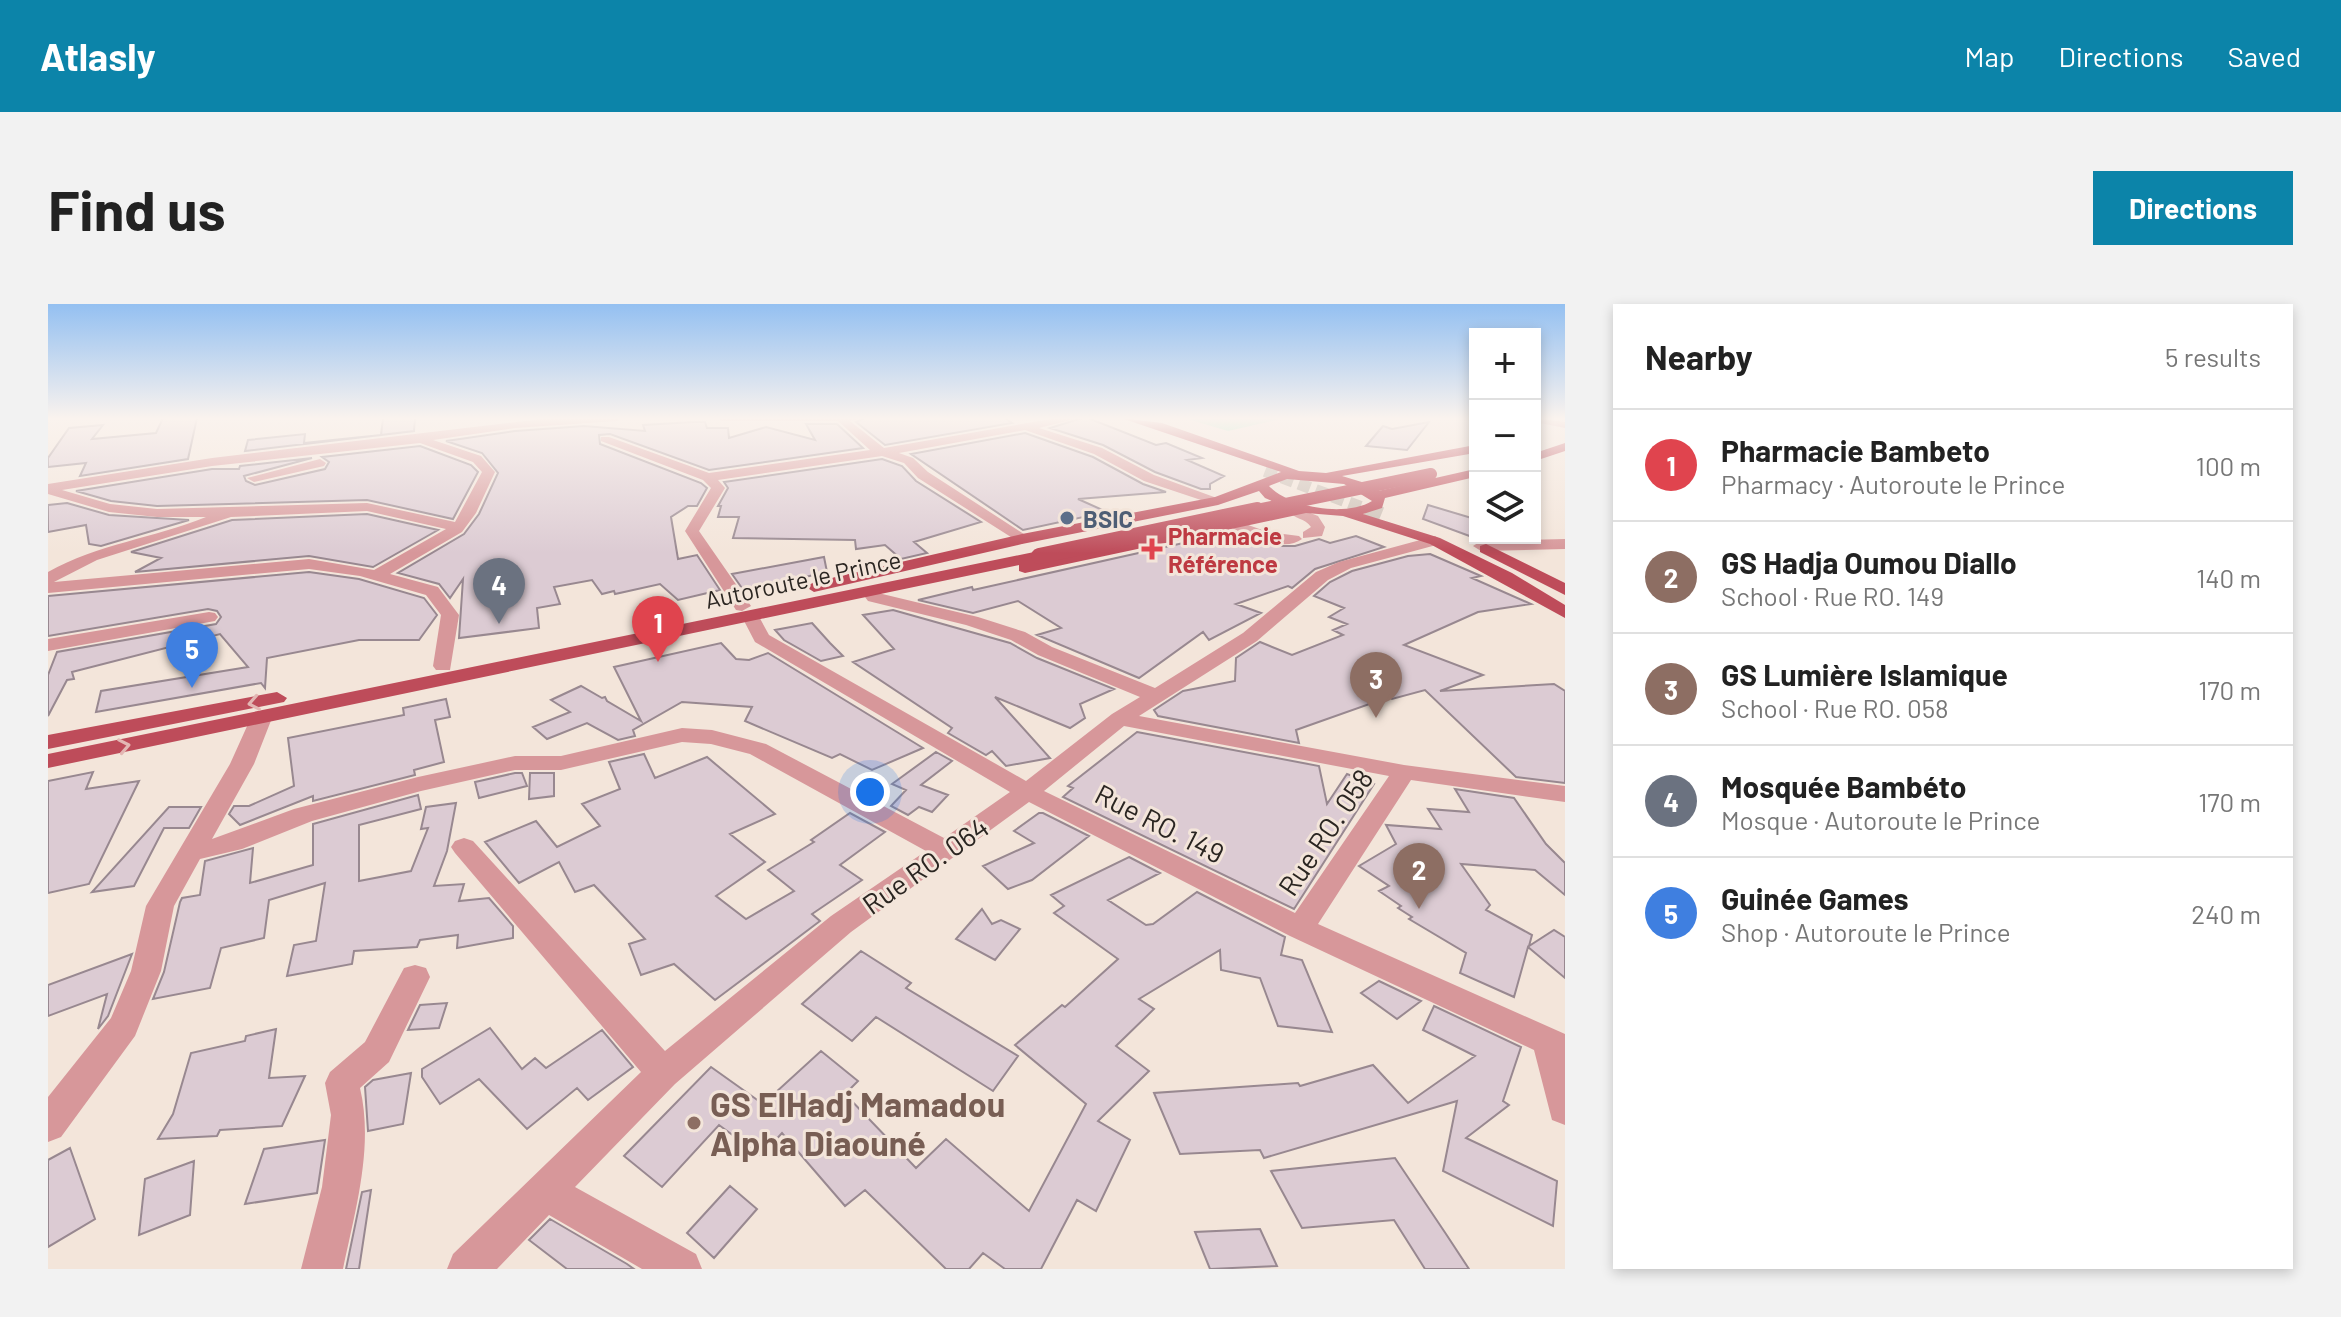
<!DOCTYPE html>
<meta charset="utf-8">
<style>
:root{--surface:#fff;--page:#f2f2f2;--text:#222;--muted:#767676;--line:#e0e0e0;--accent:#0c84a9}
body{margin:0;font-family:Barlow,sans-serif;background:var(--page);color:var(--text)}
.controls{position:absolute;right:24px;top:24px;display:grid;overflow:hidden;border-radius:0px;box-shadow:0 4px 12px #0003}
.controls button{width:72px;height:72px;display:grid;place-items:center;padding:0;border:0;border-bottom:2px solid var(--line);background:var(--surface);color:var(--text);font:40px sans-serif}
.you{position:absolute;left:822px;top:488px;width:28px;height:28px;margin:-20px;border:6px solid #fff;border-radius:50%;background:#1a73e8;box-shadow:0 0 0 12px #1a73e833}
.badge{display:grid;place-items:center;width:52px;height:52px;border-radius:50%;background:var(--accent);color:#fff;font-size:26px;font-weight:700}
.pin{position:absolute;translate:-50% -66px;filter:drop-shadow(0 2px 4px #0008)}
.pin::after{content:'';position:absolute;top:42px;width:28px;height:24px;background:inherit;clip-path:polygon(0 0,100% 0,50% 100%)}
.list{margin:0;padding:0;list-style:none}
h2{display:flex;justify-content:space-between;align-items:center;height:104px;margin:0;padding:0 32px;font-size:34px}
h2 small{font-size:26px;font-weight:400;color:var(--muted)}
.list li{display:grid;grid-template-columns:52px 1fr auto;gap:24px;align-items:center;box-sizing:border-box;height:112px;padding:0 32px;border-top:2px solid var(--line)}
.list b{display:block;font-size:30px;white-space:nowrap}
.list p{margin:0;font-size:26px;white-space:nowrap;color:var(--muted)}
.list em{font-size:26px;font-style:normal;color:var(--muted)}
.icon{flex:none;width:44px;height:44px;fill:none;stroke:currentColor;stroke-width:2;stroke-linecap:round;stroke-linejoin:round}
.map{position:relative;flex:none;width:1517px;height:965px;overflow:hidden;border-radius:0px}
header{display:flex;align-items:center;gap:48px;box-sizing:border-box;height:112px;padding:0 40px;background:var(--accent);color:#fff}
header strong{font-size:38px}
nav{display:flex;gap:44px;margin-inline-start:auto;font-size:28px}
.intro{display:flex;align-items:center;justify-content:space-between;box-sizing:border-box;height:192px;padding:0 48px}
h1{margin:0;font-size:56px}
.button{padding:20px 36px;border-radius:0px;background:var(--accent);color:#fff;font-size:28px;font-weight:700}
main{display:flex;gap:48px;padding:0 48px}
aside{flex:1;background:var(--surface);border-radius:0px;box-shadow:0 4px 12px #0003}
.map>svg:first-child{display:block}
</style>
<header>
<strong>Atlasly</strong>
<nav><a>Map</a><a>Directions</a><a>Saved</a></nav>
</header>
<div class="intro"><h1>Find us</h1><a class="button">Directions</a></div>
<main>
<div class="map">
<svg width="1517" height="965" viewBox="0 0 1517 965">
<rect width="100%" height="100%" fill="#f3e5da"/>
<path fill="#96ebbf" d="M1136,114H1237L1180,127Z"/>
<path fill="#dccbd3" stroke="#988890" stroke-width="2" d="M115,114H149L140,155L32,172L38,159L0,163V154L21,124L55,121L44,135L108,129Z
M335,114H367L366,127L197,147L200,136L257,130L256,139L333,131Z
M816,114H957L964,119L837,141L808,118Z
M1034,114H1040L1108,141L1118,139L1154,154L1139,156L1176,172L1162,180V185H1153L1107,168L1055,141L1002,124Z
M645,118H657L659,124H680L681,134L718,123L767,136L758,120H789L815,144L661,166L562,130L551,131L552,140L653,179L659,184L649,202H640L623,213L630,255L649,251L672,286L630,296L612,280L567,290L566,287L554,290L544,276L506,283L512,300L489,304L491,324L411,334L415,275L402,294L391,280L350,269L416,230L431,210L450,169L434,149L398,137L467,127L536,122L597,127L595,121Z
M1381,118L1359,146L1318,142L1335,122L1344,125Z
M977,129L1045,153L1095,180L1118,188L1030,195L1059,208L975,226L863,150Z
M372,142L423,161L430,168L405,215L319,196L109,202L63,197L28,187L164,165H191L192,162L264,154L196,172L198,177L207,181L277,165L281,158L274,153Z
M834,155L854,162L868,177L933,218L866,238L879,249L853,255L837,241L808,245L807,236L685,234L691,213H670L673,202H670L680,184L676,178Z
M19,199L61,211L141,216L53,242L41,240L38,221L0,228V201Z
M1380,201L1427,215V234L1375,215Z
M319,210L390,226L325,263L261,252L87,268L113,254L83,248L184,216Z
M1190,230L1228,242H1247L1271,235L1282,239L1308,232L1336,243L1267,265L1244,284L1240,282L1188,300L1213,309L1161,336L1155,328L1091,374L989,331L1013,324L970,297L925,309L870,296L924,283L925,286L1171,231L1177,234Z
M1382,250L1433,272L1424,274L1483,300L1430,308L1356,341L1435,371L1392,387L1506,380L1517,387V479L1468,473L1377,386L1344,395L1341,393L1248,426L1251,439L1110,412L1106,406L1135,387L1187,377L1188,354L1212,338L1244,351L1295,331L1285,326L1299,320L1281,313L1296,304L1266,292L1282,278L1304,267L1360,252Z
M776,253L779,268L696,287L684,270Z
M261,268L311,275L376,294L389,311L371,336H311L219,354L217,384L213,379L48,408L53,387L200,363L172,330L24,368L26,375L19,376L0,412V371L9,348L168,320L173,313L169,307L160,305L0,332V292Z
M845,306L962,339L989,354L1066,385L1032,400L1037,414L1022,424L947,393L1002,454L958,462L944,447L938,451L900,429L904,424L805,358L846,345L815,311Z
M764,319L782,339L795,352L773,357L736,336L727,326Z
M673,339L688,355L701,356L720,349L875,444L824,466L792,450L784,454L697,417L704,403L634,398L585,426L587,432L570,436L539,419L499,435L485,423L522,408L503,396L533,382L554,394L557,393L559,397L593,417L566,363Z
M398,395L402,413L387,416L396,458L366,466L367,471L265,497V492L192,521L181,510L186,502H201L246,482L240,434L356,411L355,404Z
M1089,428L1271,462L1279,500L1299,470L1326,480L1246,605L1015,493L1025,484L1020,482Z
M888,448L904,457L873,481L900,491L884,508L871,503L860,511L843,502L858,486L844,480Z
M596,450L607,474L659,453L727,510L682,530L717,558L668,592L698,615L746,587L720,566L766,538L763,536L802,509L837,528L792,561L814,576L764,610L772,617L667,696L626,660L593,671L581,640L597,635L546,581L527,588L511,558L471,579L437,538L488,517L509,543L552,522L534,500L572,485L561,458Z
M45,468L38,485L91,477L41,580L0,589V477Z
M467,469H474L479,482L431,494L427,478Z
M482,469H506V492L481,495Z
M1407,485L1466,494L1498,540L1517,559V591L1487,566L1413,560L1442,601L1438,606L1484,631L1481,642L1506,626L1517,633V674L1480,643L1466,693L1412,669L1418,649L1361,615L1364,613L1350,604L1353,602L1331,587L1341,582L1311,562L1348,540L1338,521L1393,525L1380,505L1421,508Z
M370,491L373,505L311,521V577L363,567L380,524L373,525L378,503L408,499L399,547L386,582L416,580L411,597L441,594L465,622V634L409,644L410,631L372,636L369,643L306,647L304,660L239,672L246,641L268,637L277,579L221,596L216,634L173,644L162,684L105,695L116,668L132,598L134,594L152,591L157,557L205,544L202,579L265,561V520Z
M121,503H153L141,524H116L86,582L44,588Z
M991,509H995L1041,532L984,576L960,585L935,562L986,539L966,527Z
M1081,553L1112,569L1060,596L1098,621L1105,620L1149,588L1237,633L1233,651L1254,656L1284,728L1230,722L1212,674L1173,666L1172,646L1091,695L1106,705L1068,742L1101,767L1050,817L1082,836L1048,907L1029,896L993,965H957L935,949L921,965H898L817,886L797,902L734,829L713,852L671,821L614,883L576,852L663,763L715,800L773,747L810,777L797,790L868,864L898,835L981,907L1038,800L967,741L1014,701L1017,703L1070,655L1006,609L1016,602L1003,591Z
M934,605L944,620L953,616L972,625L947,656L908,635Z
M813,647L863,679L858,684L970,752L945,787L828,713L804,737L754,700Z
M84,650L60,712L50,725L59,690L0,712V681Z
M1331,677L1373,697L1349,715L1313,689Z
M399,699L391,724L360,726L372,701Z
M1386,702L1473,743L1455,797L1461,801L1418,834L1509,877L1505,922L1395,867L1409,797L1216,854L1212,846L1132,850L1106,789L1250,779L1252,782L1325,761L1360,799L1427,752L1375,726Z
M442,724L474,765L487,754L498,764L554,726L585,763L540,796L529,784L479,825L431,775L392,800L374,773V765Z
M228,725L221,774L257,772L234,822L172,826L169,832L110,835L125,810L143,749L197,737L198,732Z
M363,769L355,820L320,827L317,783L325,776Z
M277,836L269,889L197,900L216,845Z
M22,844L47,915L0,943V856Z
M1347,854L1398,930L1421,965H1377L1346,916L1254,924L1223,867Z
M146,857L142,911L91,931L97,875Z
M682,882L709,905L666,954L639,929Z
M323,886L311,965H298L314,888Z
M502,915L579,960L586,965H519L481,936Z
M1212,925L1229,962L1162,965L1147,928Z"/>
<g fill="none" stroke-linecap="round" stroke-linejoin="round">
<path stroke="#cbbfb5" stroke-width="12" stroke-dasharray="12 6" stroke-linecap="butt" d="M1217,167L1326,208"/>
<path stroke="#cbbfb5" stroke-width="16" stroke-dasharray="16 8" stroke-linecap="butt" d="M1321,206L1333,211"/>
<path fill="#d7979a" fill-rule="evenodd" d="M503,114H574L569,117L467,124L385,136L433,152L447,168L428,209L414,228L342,270L390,283L411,311L402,366H388L385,362L393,311L378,291L312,272L261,265L0,289V268C50,240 106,234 158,213H109L61,208L0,190V180L164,154ZM372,139L425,158L434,168L407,218L319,199L109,205L62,200L14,186L164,162ZM319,207L398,225L326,266L261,255L6,278L49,256L183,213Z
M669,114H813L802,117L836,144L1008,114H1031L991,124L1054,144L1106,171L1177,197L1165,200L1096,177L1046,150L977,126L851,149L865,154L880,168L979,232L982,235L974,240L870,174L856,159L834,152L670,176L677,184L651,227L703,302L694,307L688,306L637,227L663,184L655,176L553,137V133H561L661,169L822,146L790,117H674Z
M1487,114L1517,118V124L1487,118Z
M272,155L278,159L276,162L206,178L199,174Z
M1247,203L1270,212L1277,223L1274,232L1255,234V228L1263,223C1257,214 1246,215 1240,207Z
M1186,216L1220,228L1251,232L1254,235C1236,249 1200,231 1181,223L1179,220Z
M1387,232L1395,237L1392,240L1303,264L1280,276L1209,337L1091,412L1356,461L1517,482V498L1363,476L1270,620L1517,730V821L1504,816L1486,746L1242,632L981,498L803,628L627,780L527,883L648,950L654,965H594L501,911L449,965H399L405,950L593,768L407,549L403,543L407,537L416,534L425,537L617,747L783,612L878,547L702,450L663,440L634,438L513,466H467L373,487L264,517L194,545L152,555L126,602L113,667L87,732L13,833L0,838V793L63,714L83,667L98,602L182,460L205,409L213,408L224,414L206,460L164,535L246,505L370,473L467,452H513L634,424L664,426L718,440L896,534L962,488L707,338L694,313L697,309H709L721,331L978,477L1064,410L1092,393L990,351L963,336L918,321L820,297L817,293L820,289L826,288L930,313L977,328L1004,343L1107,384L1195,329L1268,268L1291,258ZM1076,422L1341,472L1247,609L996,487Z
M1517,235V245L1433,247L1425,242L1433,237Z
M161,308L167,309L170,313L167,317L0,347V335Z
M367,661L378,664L382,673L341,758L312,784C326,843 307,907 295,965H253L274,883L283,811L277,779L282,768L317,738L356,664Z"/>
<path fill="#be4c5a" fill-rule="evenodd" d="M1073,114L1114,119L1251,167L1278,169L1427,141V149L1294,172L1317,179L1330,187L1427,165V173L1337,194L1334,204L1315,210L1392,234L1464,269L1517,301V314L1382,240L1295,212L1258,209L977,269L971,267V261L0,464V450L991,247L997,249V255L1240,204L1217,194L1211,187L1170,201L974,240L766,288L758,283L766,278L974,230L1167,193L1233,168ZM1239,175L1296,180L1324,197C1298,213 1242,204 1221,182Z
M1517,139V147L1487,157V149Z
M1438,240L1517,279V291L1432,248V242Z
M229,388L239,394L236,398L0,445V431Z"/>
<path stroke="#be4c5a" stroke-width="12" d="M1199,208L1383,170"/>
<path stroke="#be4c5a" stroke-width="16" d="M991,252L1209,206"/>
</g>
<defs><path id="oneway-chevron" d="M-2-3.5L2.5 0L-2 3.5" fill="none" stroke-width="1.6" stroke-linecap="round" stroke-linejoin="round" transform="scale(2)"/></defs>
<g stroke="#e3b7b4">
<use href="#oneway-chevron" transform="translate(206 399) rotate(169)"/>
<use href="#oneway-chevron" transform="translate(76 442) rotate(-11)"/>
</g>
<linearGradient id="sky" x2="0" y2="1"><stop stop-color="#94c0f1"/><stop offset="0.46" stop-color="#faf3ee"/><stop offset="1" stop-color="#faf3ee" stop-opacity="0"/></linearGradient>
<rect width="1517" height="249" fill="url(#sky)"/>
<circle fill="#5c6f8a" stroke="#f3e5da" stroke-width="3" cx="1019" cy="214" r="8"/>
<path fill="#e0444e" stroke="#f3e5da" stroke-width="3" d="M1100 233h8v8h8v8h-8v8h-8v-8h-8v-8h8z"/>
<circle fill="#8d6e63" stroke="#f3e5da" stroke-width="3" cx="646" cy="819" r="8"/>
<g text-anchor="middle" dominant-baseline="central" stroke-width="6" stroke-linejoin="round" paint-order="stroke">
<g font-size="24" font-weight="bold" fill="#4e5e75" stroke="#f3e5da" text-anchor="start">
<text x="1035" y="214">BSIC</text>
</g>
<g font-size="24" font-weight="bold" fill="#be3a42" stroke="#f3e5da" text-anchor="start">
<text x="1120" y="231">Pharmacie<tspan x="1120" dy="28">Référence</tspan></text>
</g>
<g font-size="24" fill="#2a2521" stroke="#f3e5da">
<text transform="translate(755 275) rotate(-12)">Autoroute le Prince</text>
</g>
<g font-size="28" fill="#2a2521" stroke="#f3e5da">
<text transform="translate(1112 519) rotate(27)">Rue RO. 149</text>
<text transform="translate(1277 528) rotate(-56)">Rue RO. 058</text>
<text transform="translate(877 561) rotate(-35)">Rue RO. 064</text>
</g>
<g font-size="34" font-weight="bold" fill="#785e54" stroke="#f3e5da" text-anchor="start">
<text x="662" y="799">GS ElHadj Mamadou<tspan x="662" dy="39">Alpha Diaouné</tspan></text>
</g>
</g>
</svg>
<div class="controls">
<button>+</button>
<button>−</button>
<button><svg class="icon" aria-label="layers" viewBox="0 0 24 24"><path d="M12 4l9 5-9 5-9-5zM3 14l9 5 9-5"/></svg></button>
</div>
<div class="you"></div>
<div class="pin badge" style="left:610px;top:358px;background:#e0444e">1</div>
<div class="pin badge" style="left:1371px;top:605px;background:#8d6e63">2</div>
<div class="pin badge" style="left:1328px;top:414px;background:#8d6e63">3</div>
<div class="pin badge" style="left:451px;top:320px;background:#6b7280">4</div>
<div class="pin badge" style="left:144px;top:384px;background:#3f7fe0">5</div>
</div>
<aside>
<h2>Nearby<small>5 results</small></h2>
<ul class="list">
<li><span class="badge" style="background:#e0444e">1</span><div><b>Pharmacie Bambeto</b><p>Pharmacy · Autoroute le Prince</p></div><em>100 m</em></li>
<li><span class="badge" style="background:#8d6e63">2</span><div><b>GS Hadja Oumou Diallo</b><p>School · Rue RO. 149</p></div><em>140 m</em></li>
<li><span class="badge" style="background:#8d6e63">3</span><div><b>GS Lumière Islamique</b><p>School · Rue RO. 058</p></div><em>170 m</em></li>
<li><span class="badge" style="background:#6b7280">4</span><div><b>Mosquée Bambéto</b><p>Mosque · Autoroute le Prince</p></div><em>170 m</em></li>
<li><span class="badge" style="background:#3f7fe0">5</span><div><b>Guinée Games</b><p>Shop · Autoroute le Prince</p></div><em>240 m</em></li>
</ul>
</aside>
</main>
